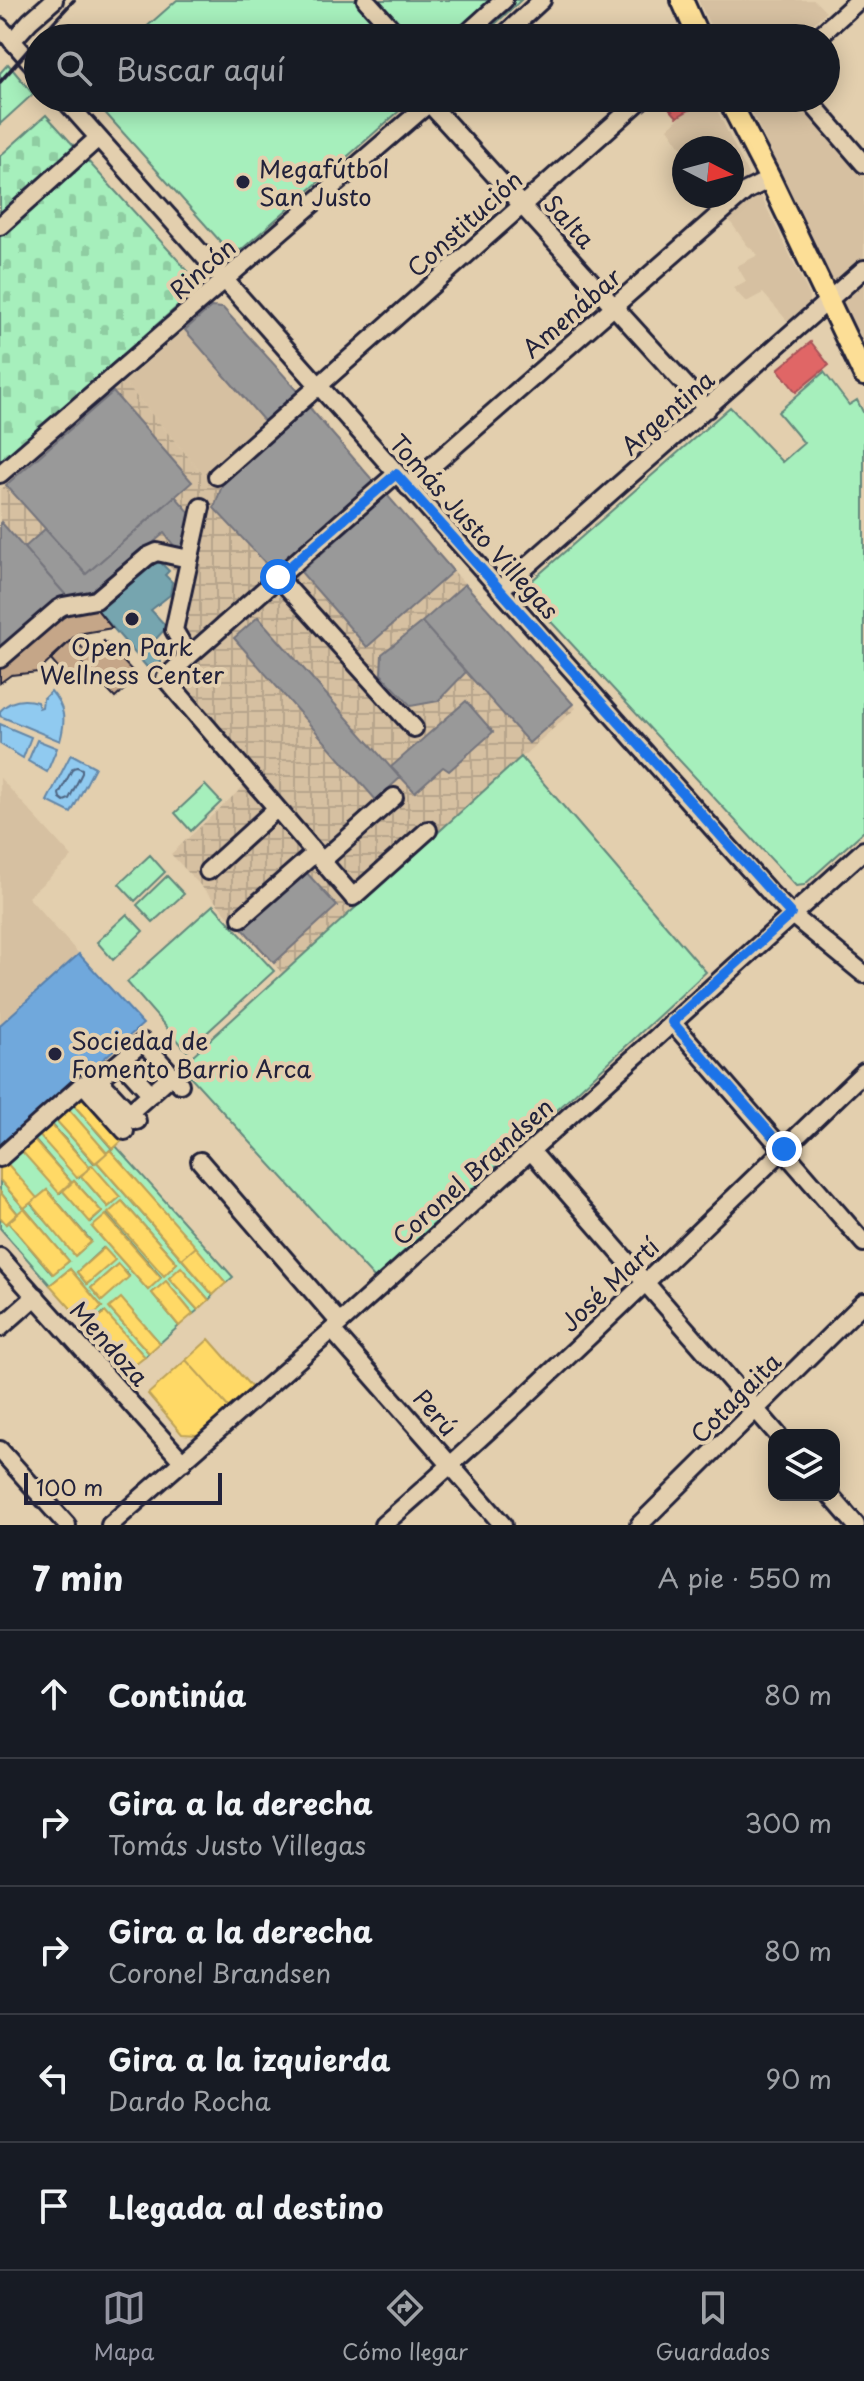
<!DOCTYPE html>
<html lang="es">
<meta charset="utf-8">
<style>
:root{--surface:#171b24;--page:#20242c;--text:#f1f3f6;--muted:#9ea1a6;--line:#363941;--accent:#9495a2}
body{margin:0;font-family:"Playpen Sans",sans-serif;background:var(--page);color:var(--text)}
.controls{position:absolute;right:24px;bottom:24px;display:grid;overflow:hidden;border-radius:16px;box-shadow:0 4px 20px #0003}
.controls button{width:72px;height:72px;display:grid;place-items:center;padding:0;border:0;border-bottom:2px solid var(--line);background:var(--surface);color:var(--text);font:40px sans-serif}
.compass{position:absolute;left:672px;top:136px;width:72px;height:72px;border-radius:50%;background:var(--surface);box-shadow:0 4px 20px #0003;rotate:96deg}
.scale{position:absolute;left:24px;bottom:20px;width:198px;box-sizing:border-box;padding-left:8px;border:4px solid #22223b;border-top:0;font-size:22px;line-height:28px;white-space:nowrap;color:#22223b;-webkit-text-stroke:6px #e3cfae;paint-order:stroke}
.stop{position:absolute;width:24px;height:24px;margin:-18px;border:6px solid #1a73e8;border-radius:50%;background:#fff}
.stop.end{background:#1a73e8;border-color:#fff;box-shadow:0 2px 8px #0008}
.list{margin:0;padding:0;list-style:none}
h2{display:flex;justify-content:space-between;align-items:center;height:104px;margin:0;padding:0 32px;font-size:34px}
h2 small{font-size:26px;font-weight:400;color:var(--muted)}
.list li{display:grid;grid-template-columns:52px 1fr auto;gap:24px;align-items:center;box-sizing:border-box;height:128px;padding:0 32px;border-top:2px solid var(--line)}
.list b{display:block;font-size:30px;white-space:nowrap}
.list p{margin:0;font-size:26px;white-space:nowrap;color:var(--muted)}
.list em{font-size:26px;font-style:normal;color:var(--muted)}
.icon{flex:none;width:44px;height:44px;fill:none;stroke:currentColor;stroke-width:2;stroke-linecap:round;stroke-linejoin:round}
.map{position:relative;flex:none;width:864px;height:1525px;overflow:hidden}
.search{position:absolute;background:var(--surface);box-shadow:0 4px 20px #0003;left:24px;right:24px;top:24px;height:88px;display:flex;align-items:center;gap:20px;box-sizing:border-box;padding:0 28px;border-radius:44px;color:var(--muted);font-size:30px}
.sheet{height:744px;background:var(--surface)}
nav{display:flex;justify-content:space-around;align-items:center;box-sizing:border-box;height:112px;border-top:2px solid var(--line);background:var(--surface);font-size:22px;color:var(--muted)}
nav a{display:grid;justify-items:center;gap:4px}
nav .on{color:var(--accent)}
.map>svg:first-child{display:block}
</style>
<div class="map">
<svg width="864" height="1525" viewBox="0 0 864 1525">
<defs>
<pattern id="industrial-grid" width="8" height="8" patternUnits="userSpaceOnUse" patternTransform="scale(2)"><rect width="8" height="8" fill="#d6c0a1"/><path d="M0 4h8M4 0v8" fill="none" stroke="#b7a58c"/></pattern>
<pattern id="cemetery-stones" width="16" height="16" patternUnits="userSpaceOnUse" patternTransform="scale(2)"><rect width="16" height="16" fill="#a6efbc"/><path d="M2 7V4a2 2 0 0 1 4 0v3zM10 15v-3a2 2 0 0 1 4 0v3z" fill="#8fcda2"/></pattern>
</defs>
<rect width="100%" height="100%" fill="#e3cfae"/>
<filter id="ink" filterUnits="userSpaceOnUse"><feTurbulence type="fractalNoise" baseFrequency=".0125" numOctaves="2"/><feDisplacementMap in="SourceGraphic" scale="16" xChannelSelector="R" yChannelSelector="G"/><feConvolveMatrix kernelMatrix="1 2 1 2 8 2 1 2 1" color-interpolation-filters="sRGB"/></filter>
<g filter="url(#ink)">
<path fill="#d6c0a1" d="M698,0H814L826,12L797,38H716Z
M660,98H711L748,174L746,184L732,196V148H684V151L668,128L679,118Z
M745,98H797L864,172V345Z
M757,194L761,196L809,294V310L791,325L763,293L746,302L733,288L746,281L737,266L758,255L747,245L727,217L750,195Z
M211,307L223,308L298,391L203,474L124,382Z
M0,778L72,857L28,897L79,954L0,1025Z"/>
<path fill="url(#industrial-grid)" d="M124,382L203,474L298,391L375,483L576,708L283,974L171,854L245,785L159,686L170,635L176,572L147,548L65,595L0,653V490Z"/>
<path fill="#a6efbc" stroke="#64887c" stroke-width="2" fill-rule="evenodd" d="M177,0H521L480,38H134Z
M8,64L33,94L0,124V73Z
M92,98H414L241,250L227,249Z
M824,372L849,405L857,400L864,414V831L804,885L796,886L529,598L528,584L730,407L782,462L804,443L778,412Z
M521,757L706,972L375,1279L181,1066Z
M205,785L221,802L191,831L175,813Z
M150,855L165,872L135,901L119,884Z
M167,876L184,894L153,922L137,905Z
M213,905L274,971L187,1051L127,982Z
M127,914L143,931L113,960L97,942Z
M73,1104L112,1149L116,1146L233,1277L226,1283L110,1150L107,1153L55,1118L94,1163L97,1162L213,1295L209,1300L181,1268L169,1278L198,1310L193,1314L166,1282L152,1293L179,1326L160,1343L121,1299L110,1309L149,1353L145,1357L104,1312L92,1324L131,1368L128,1372L84,1323L102,1307L70,1269L50,1285L0,1228V1217L6,1224L8,1222L52,1274L69,1261L25,1209L18,1214L0,1192V1180L24,1208L36,1198L5,1162L0,1167V1150ZM50,1122L90,1168L120,1197L108,1207L81,1176L77,1178ZM32,1137L71,1182L60,1193H59ZM74,1181L102,1212L91,1222L63,1191ZM47,1190L91,1241L76,1255L31,1204ZM122,1201L177,1263L164,1275ZM107,1215L161,1277L148,1290L93,1228ZM103,1248L114,1260L87,1284L77,1272ZM118,1264L129,1276L102,1300L91,1288Z"/>
<path fill="url(#cemetery-stones)" stroke="#64887c" stroke-width="2" d="M46,115L197,281L196,290L0,463V156Z"/>
<path fill="#90caf0" stroke="#6487a8" stroke-width="2" d="M51,691C65,707 66,720 60,741L0,716V711C10,700 23,698 37,702L39,708L42,707L43,699Z
M0,724L31,737L23,758L0,744Z
M37,740L57,748L47,772L28,761Z
M71,754L95,767L71,813L47,801Z"/>
<path fill="#ffd966" stroke="#bda259" stroke-width="2" d="M85,1092L125,1138L113,1149L72,1103Z
M67,1107L107,1153L95,1163L54,1118Z
M49,1122L90,1168L77,1178L37,1133Z
M31,1137L71,1182L59,1193L19,1148Z
M110,1150L196,1247L182,1259L97,1162Z
M6,1162L37,1198L24,1208L0,1180V1167Z
M92,1165L120,1197L108,1207L81,1176Z
M74,1181L102,1212L90,1222L63,1191Z
M47,1190L91,1242L75,1256L31,1203Z
M0,1192L18,1214L6,1224L0,1217Z
M122,1201L177,1263L164,1276L108,1213Z
M24,1208L69,1261L53,1274L8,1222Z
M106,1215L161,1278L148,1290L92,1227Z
M196,1247L226,1283L213,1295L182,1259Z
M104,1248L115,1260L87,1284L77,1272Z
M118,1264L129,1277L102,1301L91,1288Z
M181,1267L209,1300L198,1310L169,1278Z
M70,1269L102,1307L84,1323L50,1285Z
M166,1281L193,1314L179,1326L152,1293Z
M121,1298L160,1343L149,1353L109,1308Z
M105,1312L145,1357L131,1368L91,1324Z
M209,1339L253,1389L230,1409L186,1360Z
M186,1360L230,1409L198,1435L182,1434L148,1394Z"/>
<path fill="#e06666" stroke="#a75259" stroke-width="2" d="M660,98H705L706,100L677,117Z
M811,342L829,365L796,392L778,369Z"/>
<path fill="#6fa8dc" stroke="#5880ac" stroke-width="2" d="M79,954L143,1024L0,1150V1025Z"/>
<path fill="#76a5af" stroke="#5d7e8c" stroke-width="2" d="M155,557L169,571L165,575L172,582L170,595L151,610L167,627L153,642L160,650L161,664L152,673L95,607Z"/>
<path fill="#999" stroke="#75757d" stroke-width="2" d="M211,307L223,308L298,391L264,421L185,330Z
M113,392L192,482L86,574L6,485Z
M309,407L375,483L274,572L214,508L223,483Z
M387,495L453,571L367,647L301,572Z
M175,496L191,514L183,552H179L164,533L98,593L71,601L24,548L45,529L86,574Z
M1,522L65,594L0,653V523Z
M465,584L573,704L529,743L422,622Z
M258,617L400,778L376,800L234,638Z
M422,622L466,672L438,701L411,706L381,674L382,654Z
M466,701L493,732L449,771L443,767L415,792L391,767Z
M305,871L337,906L274,963L242,928Z"/>
<g fill="none" stroke-linecap="round" stroke-linejoin="round">
<path stroke="#4e6583" stroke-width="2" d="M77,767L82,769V773L69,799L64,801L60,798L59,794L73,768Z"/>
</g>
<path fill="#c5a688" stroke="#22223b" stroke-width="2" d="M95,607L112,628L78,634L38,672L11,675L0,683V668L61,615Z
M73,638L89,655L81,662L85,666L69,681L50,659Z
M104,641L138,677L115,698L81,662Z"/>
<g fill="none" stroke-linecap="round" stroke-linejoin="round">
<g stroke="#22223b" stroke-width="22">
<path id="minor" d="M366,0L400,38
M0,27L38,70
M462,38L504,0
M501,38L542,0
M817,38L859,0
M12,41L30,21L54,0
M63,98L771,894L791,914L864,974
M807,98L864,164
M429,103L707,409
M0,226L98,138
M0,474L435,98
M217,476L643,98
M408,487L732,203L746,191L770,179
M201,507L174,630L189,656L165,678L353,897L428,830
M278,577L414,728
M500,590L864,269
M189,656L396,474
M0,659L58,609L63,606L96,600L148,556L157,552L189,559
M322,861L394,797
M208,871L276,809
M241,918L315,853
M672,1022L864,1243
M121,1061L151,1094
M99,1080L137,1121
M88,1089L143,1042L180,1084
M129,1113L172,1075
M531,1151L778,1435
M0,1158L83,1084L125,1131
M200,1161L340,1323
M0,1257L183,1462
M0,1328L36,1296
M332,1330L503,1525
M0,1450L67,1525
M830,1495L856,1525
M110,1525L332,1330L864,850
M383,1525C549,1380 705,1224 864,1072
M639,1525L864,1302"/>
</g>
<g stroke="#22223b" stroke-width="26">
<path id="major" d="M682,0L699,38
M728,98L770,179L864,375"/>
</g>
<use href="#minor" stroke="#e3cfae" stroke-width="16"/>
<use href="#major" stroke="#fcde96" stroke-width="20"/>
<path stroke="#22223b" stroke-width="4" d="M39,38L74,0
M0,82L38,39"/>
</g>
</g>
<g fill="none" stroke-linecap="round" stroke-linejoin="round" filter="url(#ink)">
<path stroke="#1a73e8" stroke-width="10" d="M278,577L396,474L791,914L672,1022L784,1149"/>
</g>
<g fill="#22223b" stroke="#e3cfae" stroke-width="3">
<circle cx="243" cy="182" r="8"/>
<circle cx="132" cy="619" r="8"/>
<circle cx="55" cy="1054" r="8"/>
</g>
<g text-anchor="middle" dominant-baseline="central" stroke-width="8" stroke-linejoin="round" paint-order="stroke">
<g font-size="24" fill="#22223b" stroke="#e3cfae" text-anchor="start">
<text x="259" y="168">Megafútbol<tspan x="259" dy="28">San Justo</tspan></text>
<text x="132" y="646" text-anchor="middle">Open Park<tspan x="132" dy="28">Wellness Center</tspan></text>
<text x="71" y="1040">Sociedad de<tspan x="71" dy="28">Fomento Barrio Arca</tspan></text>
</g>
<g font-size="24" fill="#22223b" stroke="#e3cfae">
<text transform="translate(570 221) rotate(48)">Salta</text>
<text transform="translate(464 223) rotate(-42)">Constitución</text>
<text transform="translate(202 268) rotate(-41)">Rincón</text>
<text transform="translate(571 312) rotate(-41)">Amenábar</text>
<text transform="translate(667 412) rotate(-41)">Argentina</text>
<text transform="translate(475 526) rotate(48)">Tomás Justo Villegas</text>
<text transform="translate(472 1171) rotate(-42)">Coronel Brandsen</text>
<text transform="translate(609 1284) rotate(-43)">José Martí</text>
<text transform="translate(110 1343) rotate(48)">Mendoza</text>
<text transform="translate(735 1397) rotate(-45)">Cotagaita</text>
<text transform="translate(436 1412) rotate(49)">Perú</text>
</g>
</g>
</svg>
<div class="controls">
<button><svg class="icon" aria-label="layers" viewBox="0 0 24 24"><path d="M12 4l9 5-9 5-9-5zM3 14l9 5 9-5"/></svg></button>
</div>
<svg class="compass" viewBox="-18 -18 36 36"><path d="M0-13l5 13h-10z" fill="#e53935"/><path d="M0 13l5-13h-10z" fill="#9ea1a6"/></svg>
<div class="scale">100 m</div>
<div class="stop" style="left:278px;top:577px"></div>
<div class="stop end" style="left:784px;top:1149px"></div>
<div class="search"><svg class="icon" aria-label="search" viewBox="0 0 24 24"><circle cx="10" cy="10" r="6"/><path d="M15 15l6 6"/></svg>Buscar aquí</div>
</div>
<section class="sheet">
<h2>7 min<small>A pie · 550 m</small></h2>
<ul class="list">
<li><svg class="icon" aria-label="ahead" viewBox="0 0 24 24"><path d="M12 20V5M6 11l6-6 6 6"/></svg><div><b>Continúa</b></div><em>80 m</em></li>
<li><svg class="icon" aria-label="right" viewBox="0 0 24 24"><path d="M7 20v-9h11M14 6l5 5-5 5"/></svg><div><b>Gira a la derecha</b><p>Tomás Justo Villegas</p></div><em>300 m</em></li>
<li><svg class="icon" aria-label="right" viewBox="0 0 24 24"><path d="M7 20v-9h11M14 6l5 5-5 5"/></svg><div><b>Gira a la derecha</b><p>Coronel Brandsen</p></div><em>80 m</em></li>
<li><svg class="icon" aria-label="left" viewBox="0 0 24 24"><path d="M17 20v-9H6M10 6l-5 5 5 5"/></svg><div><b>Gira a la izquierda</b><p>Dardo Rocha</p></div><em>90 m</em></li>
<li><svg class="icon" aria-label="arrive" viewBox="0 0 24 24"><path d="M6 21V4h12l-3 4 3 4H6"/></svg><div><b>Llegada al destino</b></div></li>
</ul>
</section>
<nav>
<a class="on"><svg class="icon" aria-label="map" viewBox="0 0 24 24"><path d="M3 6l6-2 6 2 6-2v14l-6 2-6-2-6 2zM9 4v14M15 6v14"/></svg>Mapa</a>
<a><svg class="icon" aria-label="directions" viewBox="0 0 24 24"><path d="M12 3l9 9-9 9-9-9zM9 14v-3h6M13 9l2 2-2 2"/></svg>Cómo llegar</a>
<a><svg class="icon" aria-label="saved" viewBox="0 0 24 24"><path d="M7 4h10v16l-5-4-5 4z"/></svg>Guardados</a>
</nav>
